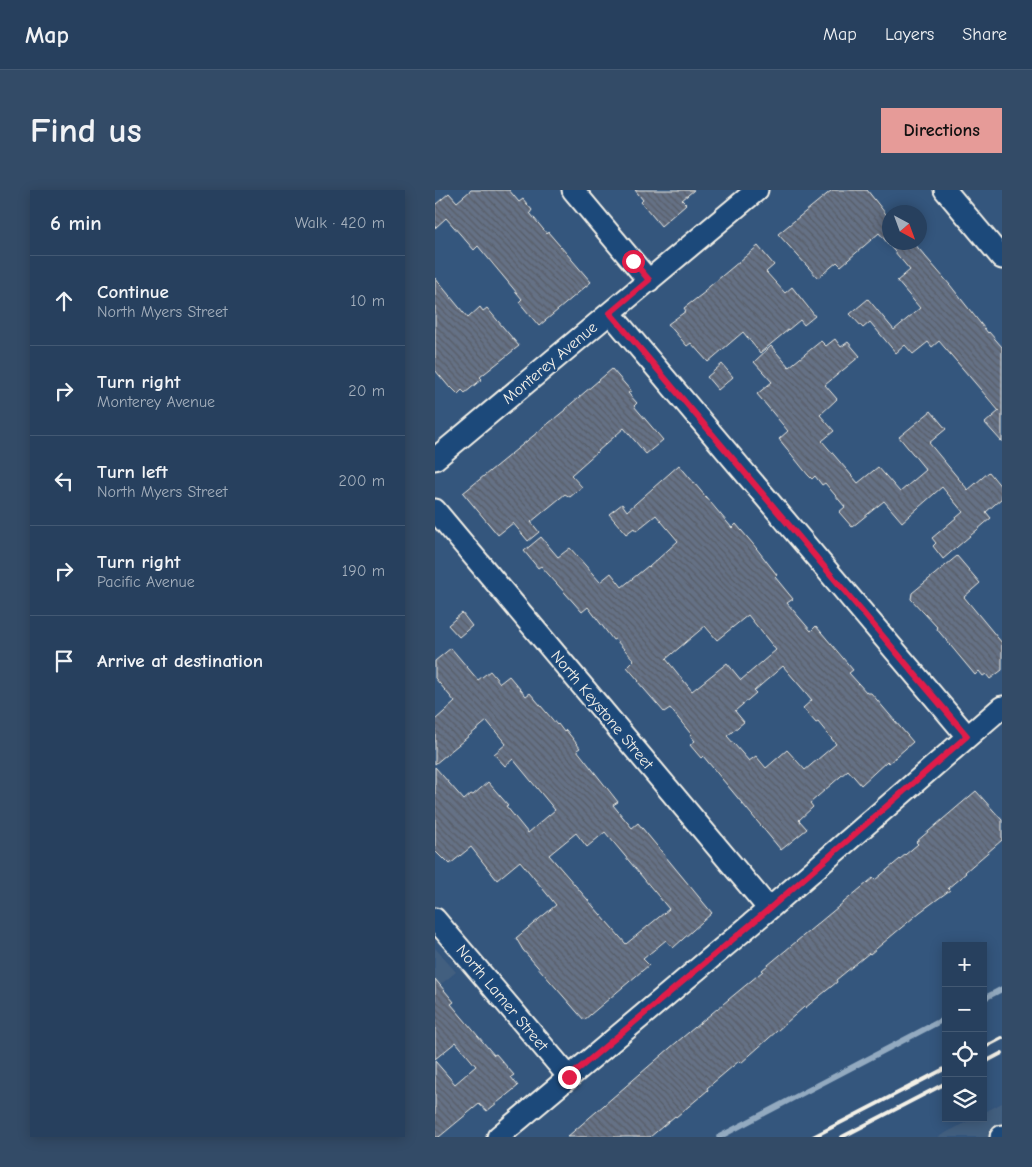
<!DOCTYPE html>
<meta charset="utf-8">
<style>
:root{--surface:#27405e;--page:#334b67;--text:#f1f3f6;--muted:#a4afbc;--line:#435973;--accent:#e69b98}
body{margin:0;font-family:"Comic Neue",sans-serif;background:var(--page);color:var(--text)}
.controls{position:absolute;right:15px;bottom:15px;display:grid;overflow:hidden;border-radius:0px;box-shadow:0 2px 12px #0003}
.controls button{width:45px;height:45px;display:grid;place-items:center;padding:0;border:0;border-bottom:1px solid var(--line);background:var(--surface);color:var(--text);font:25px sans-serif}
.compass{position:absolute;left:447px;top:15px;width:45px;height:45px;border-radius:50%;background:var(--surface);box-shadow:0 2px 12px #0003;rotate:139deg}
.stop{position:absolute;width:15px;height:15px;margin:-11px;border:4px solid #e11d48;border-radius:50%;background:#fff}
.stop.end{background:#e11d48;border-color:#fff;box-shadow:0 1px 5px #0008}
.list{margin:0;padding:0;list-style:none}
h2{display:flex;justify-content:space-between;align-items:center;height:65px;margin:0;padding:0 20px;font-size:21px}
h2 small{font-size:16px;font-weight:400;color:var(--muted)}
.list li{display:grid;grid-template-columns:32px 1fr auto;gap:15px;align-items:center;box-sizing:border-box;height:90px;padding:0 20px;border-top:1px solid var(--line)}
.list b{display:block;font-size:19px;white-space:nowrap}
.list p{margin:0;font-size:16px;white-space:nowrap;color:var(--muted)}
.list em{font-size:16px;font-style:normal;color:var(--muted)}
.icon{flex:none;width:28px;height:28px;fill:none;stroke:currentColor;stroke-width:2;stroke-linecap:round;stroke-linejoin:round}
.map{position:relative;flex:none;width:567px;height:947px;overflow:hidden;border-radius:0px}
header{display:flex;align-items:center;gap:30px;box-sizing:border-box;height:70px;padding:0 25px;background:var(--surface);border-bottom:1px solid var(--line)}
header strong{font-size:24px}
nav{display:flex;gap:28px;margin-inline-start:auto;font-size:18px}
.intro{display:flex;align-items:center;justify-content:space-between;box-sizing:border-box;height:120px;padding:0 30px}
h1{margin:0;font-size:35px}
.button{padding:12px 22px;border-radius:0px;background:var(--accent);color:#111;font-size:18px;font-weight:700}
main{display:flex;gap:30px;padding:0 30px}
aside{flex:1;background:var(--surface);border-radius:0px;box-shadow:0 2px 12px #0003}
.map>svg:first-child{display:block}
</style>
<header>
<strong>Map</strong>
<nav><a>Map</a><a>Layers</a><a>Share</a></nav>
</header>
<div class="intro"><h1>Find us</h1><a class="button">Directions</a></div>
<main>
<aside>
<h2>6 min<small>Walk · 420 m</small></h2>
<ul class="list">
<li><svg class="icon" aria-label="ahead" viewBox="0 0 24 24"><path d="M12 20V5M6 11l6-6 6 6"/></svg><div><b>Continue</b><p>North Myers Street</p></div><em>10 m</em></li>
<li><svg class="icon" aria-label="right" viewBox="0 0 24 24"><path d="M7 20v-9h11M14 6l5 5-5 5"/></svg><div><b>Turn right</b><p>Monterey Avenue</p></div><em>20 m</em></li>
<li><svg class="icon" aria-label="left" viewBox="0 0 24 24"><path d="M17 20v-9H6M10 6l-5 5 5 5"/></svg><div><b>Turn left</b><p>North Myers Street</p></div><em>200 m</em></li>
<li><svg class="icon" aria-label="right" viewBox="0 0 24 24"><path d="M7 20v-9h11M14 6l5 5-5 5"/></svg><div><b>Turn right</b><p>Pacific Avenue</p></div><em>190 m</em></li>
<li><svg class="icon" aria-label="arrive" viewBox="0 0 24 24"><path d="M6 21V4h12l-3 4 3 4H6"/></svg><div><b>Arrive at destination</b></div></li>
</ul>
</aside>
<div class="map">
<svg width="567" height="947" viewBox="0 0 567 947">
<defs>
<pattern id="building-back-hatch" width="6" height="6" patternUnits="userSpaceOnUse" patternTransform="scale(1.25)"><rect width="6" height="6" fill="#657185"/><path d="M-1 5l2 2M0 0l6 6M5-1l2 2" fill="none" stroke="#575c66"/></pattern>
</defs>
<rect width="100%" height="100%" fill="#34567d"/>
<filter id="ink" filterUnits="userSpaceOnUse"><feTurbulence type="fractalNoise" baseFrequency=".02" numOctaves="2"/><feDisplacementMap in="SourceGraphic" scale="10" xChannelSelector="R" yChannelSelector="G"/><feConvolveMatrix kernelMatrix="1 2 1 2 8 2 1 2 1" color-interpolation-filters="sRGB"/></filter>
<g filter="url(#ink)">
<path fill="#435e7f" d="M0,758L21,782L0,799Z
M567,913V947H503L539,928H548V923Z"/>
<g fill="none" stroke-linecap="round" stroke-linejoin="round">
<path stroke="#93aac0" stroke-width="5.5" d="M548,809L567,799
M284,947L511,828"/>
</g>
<path fill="url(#building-back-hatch)" stroke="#f4f1e8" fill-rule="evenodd" d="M36,0H74L84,12L88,9L97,20L95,23L112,44L113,42L156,92L104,136L84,112L87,109L43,56L39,60L11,28L0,38V15L14,3L22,12Z
M200,0H259L247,10L251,14L226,36L206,12L208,10Z
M397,0H432L454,28V52H478L515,95L553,143L554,142L567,157V252L550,233L564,221L504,151L497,157L493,152L478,164L470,155L461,163L435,132L428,138L415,124L433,109L459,140L485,118L462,91L475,80L444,43L406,76L402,72L383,88L343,44Z
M323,56L339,75L331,82L350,103L357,97L380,126L369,135L365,130L325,163L308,142L273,172L256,153L252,156L233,134L251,121L249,118L270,102L269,101Z
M0,88L33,128L45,117L48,121L52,118L84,156L45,187L47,189L30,203L27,200L23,204L16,197L15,198L0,180Z
M400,149L406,157L413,152L425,166L390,195L402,209L385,225L399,241L387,251L423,293L443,277L465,302L491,280L464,247L496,221L511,239L494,253L533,300L554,282L567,298V308L551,322L556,328L508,369L498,356L501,353L497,348L528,322L507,297L467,332L449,311L417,337L404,322L410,317L390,293L387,295L380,286L377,289L373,285L344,249L353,241L322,204L337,192L319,172L336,156L354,177L386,151L391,156Z
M287,174L298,187L283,200L272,187Z
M177,179L196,201L193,203L202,213L199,216L228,250L211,264L189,238L136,285L147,297L135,307L130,304L96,332L104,342L93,351L78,333L63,345L28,303L130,220V219Z
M244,275L297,338L301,334L318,354L342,385L340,387L358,409L352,413L376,441L381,436L418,480L414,483L432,503H436L478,552L454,573L452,571L426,595L413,580L375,613L378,617L364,630L372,639L346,660L268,566L266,568L255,555L260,551L255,545L256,544L235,518L229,522L203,492L204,491L192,477L199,470L180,449L178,450L153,417L147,422L106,376L103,378L89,361L106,347L123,367L135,358L165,392L176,383L187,397L213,376L214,377L243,351L221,325L201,341L199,338L191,344L174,324L187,314L192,321ZM313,425L341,460L306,490L292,473L257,501L231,469L270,436L282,450ZM348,476L377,510L368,518L381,533L383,532L401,554L370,580L352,560L331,578L321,566L314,571L292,546L309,532L300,521L321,503L319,501Z
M522,366L545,393L529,407L567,453V480L555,489L551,484L548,486L544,481L540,485L501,438L502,437L476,409L477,403Z
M27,423L37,436L24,447L13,435Z
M16,458L43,490L55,481L65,493L74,486L91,506L95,503L122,535L123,534L129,542L131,540L145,558L142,560L183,612L178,615L197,638L203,633L277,723L238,758L231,750L208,769L214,775L149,830L88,760L81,748L121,715L85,671L62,690L36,657L15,674L9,668L8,669L0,661V577L29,610L36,604L38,605L53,592L73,615L71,616L93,643L120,620L78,569L70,576L59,564L71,554L52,531L0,574V530L20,512L0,488V471ZM170,642L234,719L191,754L114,665L141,643L152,657Z
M541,601L567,630V650L530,682L531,683L513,698L515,700L485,722L435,764L434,763L401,790L402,792L370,818L369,817L306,873L304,871L272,898L273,900L241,927L240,926L215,947H132L242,852L328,781L327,780L438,688L440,690L483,654L481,652Z
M0,789L19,812L16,814L59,865L61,864L79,885L76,887L83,896L52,921L44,914L4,947H0V871L20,894L41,876L21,852L0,869Z"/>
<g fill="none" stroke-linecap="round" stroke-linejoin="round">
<g stroke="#f4f1e8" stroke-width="25">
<path id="minor" d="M138,0L214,91
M510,0L567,68
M175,123L532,546
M0,269L322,0
M0,320L334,719
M0,729L134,887
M63,947L334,719L567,517
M566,947L567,946"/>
</g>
<use href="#minor" stroke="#1f4a7a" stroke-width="21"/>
<path stroke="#f4f1e8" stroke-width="4" d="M548,858L567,848
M548,873L567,863
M378,947L511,878
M407,947L511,893"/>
</g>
</g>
<g fill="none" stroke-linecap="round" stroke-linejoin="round" filter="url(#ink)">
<path stroke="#e11d48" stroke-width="6" d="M134,887L334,719L532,546L175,123L214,90L198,71"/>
</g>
<g text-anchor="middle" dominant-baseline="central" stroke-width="4.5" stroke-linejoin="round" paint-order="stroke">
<g font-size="16" fill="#f4f1e8" stroke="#1f4a7a">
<text transform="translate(115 173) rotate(-40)">Monterey Avenue</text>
<text transform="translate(167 520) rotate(50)">North Keystone Street</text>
<text transform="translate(67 808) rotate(50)">North Lamer Street</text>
</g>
</g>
</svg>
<div class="controls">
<button>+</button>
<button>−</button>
<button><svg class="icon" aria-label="locate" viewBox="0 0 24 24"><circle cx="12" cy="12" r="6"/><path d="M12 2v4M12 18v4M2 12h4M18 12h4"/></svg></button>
<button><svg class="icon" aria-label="layers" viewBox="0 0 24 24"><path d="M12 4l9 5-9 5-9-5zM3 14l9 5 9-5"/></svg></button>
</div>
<svg class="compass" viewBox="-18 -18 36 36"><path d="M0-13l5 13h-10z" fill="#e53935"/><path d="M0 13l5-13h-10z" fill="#a4afbc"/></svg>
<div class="stop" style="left:198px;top:71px"></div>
<div class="stop end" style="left:134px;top:887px"></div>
</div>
</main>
